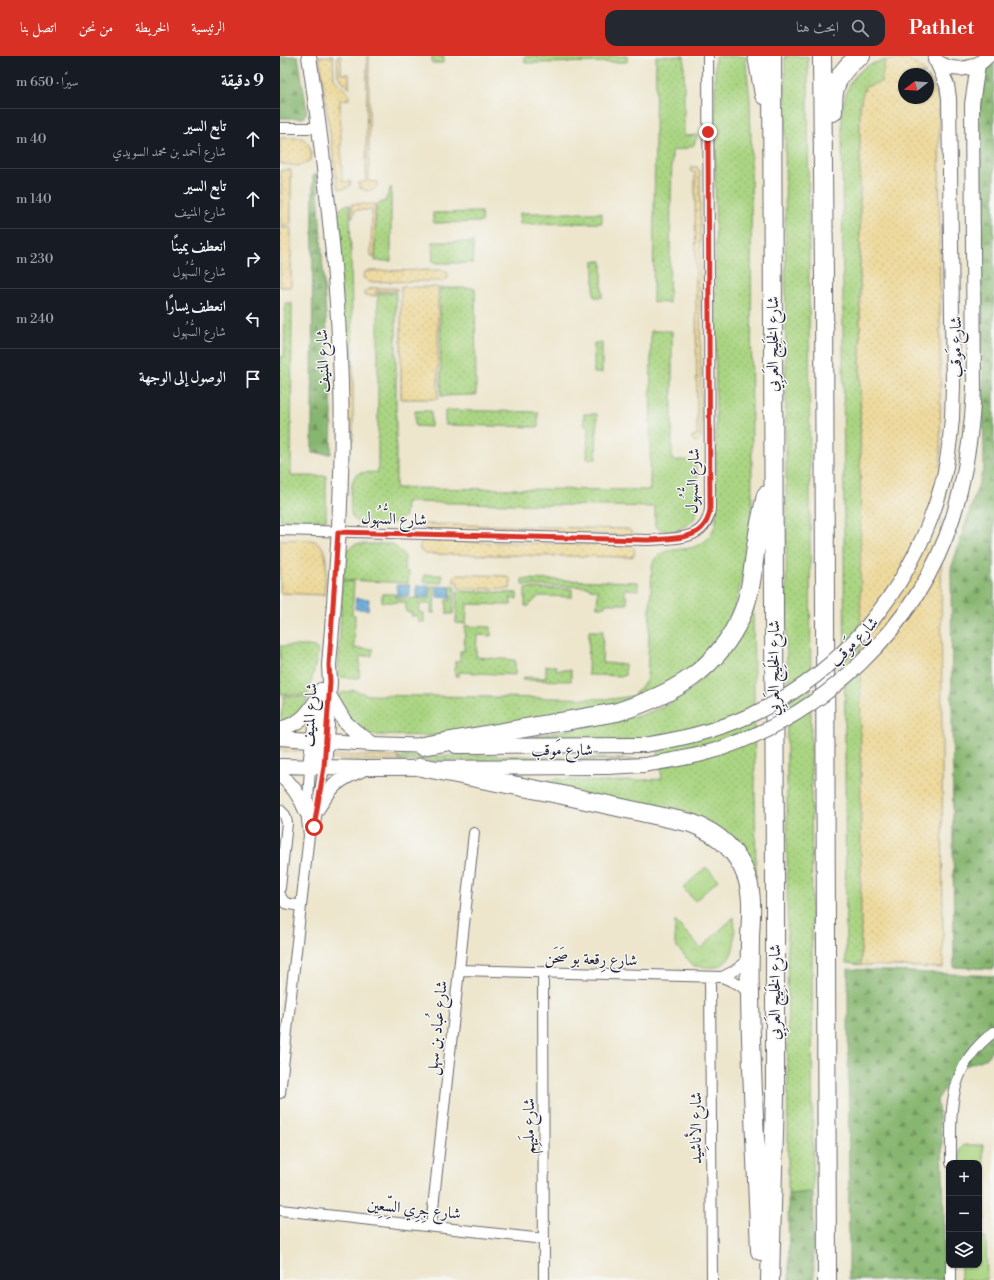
<!DOCTYPE html>
<html lang="ar">
<meta charset="utf-8">
<style>
:root{--surface:#171b24;--page:#242831;--text:#f1f3f6;--muted:#9ea1a6;--line:#363941;--accent:#d93025}
body{margin:0;font-family:"Libre Bodoni",Amiri,serif;background:var(--page);color:var(--text);direction:rtl}
.controls{position:absolute;right:12px;bottom:12px;display:grid;overflow:hidden;border-radius:8px;box-shadow:0 1px 3px #0004}
.controls button{width:36px;height:36px;display:grid;place-items:center;padding:0;border:0;border-bottom:1px solid var(--line);background:var(--surface);color:var(--text);font:20px sans-serif}
.compass{position:absolute;left:618px;top:12px;width:36px;height:36px;border-radius:50%;background:var(--surface);box-shadow:0 1px 3px #0004;rotate:253deg}
.stop{position:absolute;width:12px;height:12px;margin:-9px;border:3px solid #d93025;border-radius:50%;background:#fff}
.stop.end{background:#d93025;border-color:#fff;box-shadow:0 1px 4px #0008}
.list{margin:0;padding:0;list-style:none}
h2{display:flex;justify-content:space-between;align-items:center;height:52px;margin:0;padding:0 16px;font-size:17px}
h2 small{font-size:13px;font-weight:400;color:var(--muted)}
.list li{display:grid;grid-template-columns:26px 1fr auto;gap:12px;align-items:center;box-sizing:border-box;height:60px;padding:0 16px;border-top:1px solid var(--line)}
.list b{display:block;font-size:15px;white-space:nowrap}
.list p{margin:0;font-size:13px;white-space:nowrap;color:var(--muted)}
.list em{font-size:13px;font-style:normal;color:var(--muted)}
.icon{flex:none;width:22px;height:22px;fill:none;stroke:currentColor;stroke-width:2;stroke-linecap:round;stroke-linejoin:round}
.map{position:relative;flex:none;width:714px;height:1224px;overflow:hidden;direction:ltr}
header{display:flex;align-items:center;gap:24px;box-sizing:border-box;height:56px;padding:0 20px;background:var(--accent);color:#fff}
header strong{font-size:19px}
nav{display:flex;gap:22px;margin-inline-start:auto;font-size:14px}
.search{width:280px;height:36px;background:var(--page);display:flex;align-items:center;gap:10px;box-sizing:border-box;padding:0 14px;border-radius:12px;color:var(--muted);font-size:15px}
main{display:flex}
aside{flex:1;background:var(--surface)}
.map>svg:first-child{display:block}
</style>
<header>
<strong>Pathlet</strong>
<div class="search"><svg class="icon" aria-label="search" viewBox="0 0 24 24"><circle cx="10" cy="10" r="6"/><path d="M15 15l6 6"/></svg>ابحث هنا</div>
<nav><a>الرئيسية</a><a>الخريطة</a><a>من نحن</a><a>اتصل بنا</a></nav>
</header>
<main>
<div class="map">
<svg width="714" height="1224" viewBox="0 0 714 1224">
<defs>
<pattern id="grass-dots" width="8" height="8" patternUnits="userSpaceOnUse"><rect width="8" height="8" fill="#aad582"/><path d="M2 2h.1M6 6h.1" fill="none" stroke="#92b771" stroke-width="1.8" stroke-linecap="round"/></pattern>
<pattern id="forest-firs" width="22" height="20" patternUnits="userSpaceOnUse"><rect width="22" height="20" fill="#87b670"/><path d="M5 1l3.5 6h-7zM16 11l3.5 6h-7z" fill="#6e945d"/></pattern>
<pattern id="sand-dots" width="8" height="8" patternUnits="userSpaceOnUse"><rect width="8" height="8" fill="#eeda9e"/><path d="M2 2h.1M6 6h.1" fill="none" stroke="#ccbb89" stroke-width="1.8" stroke-linecap="round"/></pattern>
<pattern id="park-crowns" width="20" height="18" patternUnits="userSpaceOnUse"><rect width="20" height="18" fill="#aad582"/><path d="M2 6a3 3 0 1 1 6 0M12 15a3 3 0 1 1 6 0" fill="none" stroke="#92b771"/></pattern>
<pattern id="water-ripples" width="26" height="14" patternUnits="userSpaceOnUse"><rect width="26" height="14" fill="#60a7d6"/><path d="M2 4q2-2 4 0t4 0M15 11q2-2 4 0t4 0" fill="none" stroke="#4f88af"/></pattern>
</defs>
<rect width="100%" height="100%" fill="#f6f6f2"/>
<filter id="ink" filterUnits="userSpaceOnUse"><feTurbulence type="fractalNoise" baseFrequency=".025" numOctaves="2"/><feDisplacementMap in="SourceGraphic" scale="8" xChannelSelector="R" yChannelSelector="G"/><feConvolveMatrix kernelMatrix="1 2 1 2 8 2 1 2 1" color-interpolation-filters="sRGB"/></filter>
<filter id="wash" filterUnits="userSpaceOnUse"><feTurbulence type="fractalNoise" baseFrequency=".012" numOctaves="4" result="noise"/><feDisplacementMap in="SourceGraphic" scale="16" xChannelSelector="R" yChannelSelector="G"/><feGaussianBlur stdDeviation="0.9" result="paint"/><feColorMatrix in="noise" values="0 0 0 0 0 0 0 0 0 0 0 0 0 0 0 0 0 1.4 0 .05"/><feComposite in="paint" operator="in"/></filter>
<g filter="url(#wash)">
<rect width="100%" height="100%" fill="#ede6cd"/>
<path fill="url(#grass-dots)" stroke="#667c5e" d="M152,0H164L163,7H152Z
M245,0H347V6L245,7Z
M376,0H404V80L417,79L414,89L407,92L392,95L389,247L373,246Z
M435,0H465L470,43L471,83L472,450L466,502L457,544L442,580L401,622L362,647L156,680L92,679L74,671L57,646L59,638L74,634L89,639L332,643L353,640L367,624L372,510C378,486 408,499 424,486C430,481 433,474 436,468Z
M505,0H528L533,1136L508,1138Z
M605,4L601,26L585,31L580,48L581,909L566,907L562,55C565,38 569,23 584,12C589,8 598,6 605,4Z
M111,131V205H95L96,149L105,145Z
M65,149H70L73,310H64L56,166C57,159 58,154 65,149Z
M201,156L202,166L153,167V157Z
M240,157H322V167L240,168Z
M152,186H193V207H153Z
M314,205H322V241H314Z
M160,232H195L196,339L161,340Z
M98,237H116V432L370,434L371,275H392V404C398,404 407,403 413,407C421,412 419,453 415,461C412,467 404,471 397,474C388,477 382,475 375,470V451L126,446L125,460C109,472 97,469 79,468C75,465 73,463 71,458C70,451 70,424 76,419C82,415 91,417 98,416Z
M5,247H12L11,420H46V464H0V301H4Z
M314,287H322V317H314Z
M165,354L258,356V371L165,369Z
M135,355H151V371L135,370Z
M304,358H317L316,403H307L308,369H304Z
M75,488H113L125,500L124,515L129,516L128,527L63,524L64,497Z
M144,519H162V527L144,526Z
M242,523L358,526V534L345,533V541H347V548H325V551H317L318,534L310,533V531L242,529Z
M62,525L74,526L72,558L75,559L74,592L93,593L92,600H80L79,622L58,621Z
M151,530H155L154,557H151V548H140L139,557H144V566H138V560H131L132,557L126,556V546H102V538H115L116,542L150,543Z
M171,530H175L173,558H167V548H166V544H171Z
M245,532L292,533V541L259,540L249,550H245Z
M177,535L237,537V543L231,542V549L187,548L186,568L176,567Z
M473,544L476,822L451,784L253,726L278,723L322,726L382,723L376,682L331,686L252,681L359,660L383,651L409,636L435,609Z
M185,570L211,571V580L197,579L196,601L235,604V619L179,616V620H175V605H180V595H184Z
M309,575H323L322,607L345,608V620L308,619Z
M0,590H29L34,591L37,593L38,598L28,639L0,638Z
M266,610H276V614H291V625L242,624L243,621L266,622Z
M4,640L28,641L22,658L4,670L1,661Z
M208,699L373,704L118,705L119,702L118,701Z"/>
<path fill="url(#forest-firs)" stroke="#546c56" d="M0,0H18L27,55L24,62H0Z
M714,8V913L674,911L671,513L704,411L699,32L707,14Z
M37,118L52,356L51,398L32,397L33,120Z
M568,913L714,920V989L707,1002L677,1013L657,1044L662,1084L664,1148V1224H569Z
M533,1136L534,1224H509L508,1138Z"/>
<path fill="url(#sand-dots)" stroke="#887e6c" d="M39,0H53L54,23L69,38V43L60,44L62,125L71,126L70,130C66,133 63,134 58,132Z
M57,0H61V18H69V32L58,20Z
M87,0H89V125L98,126C97,132 93,134 87,135L80,132L78,127L86,125Z
M627,3L639,10L646,18H624V42H648V20L656,36L659,50L663,912L581,909L580,48L585,31L601,26L605,4Z
M0,82H23C30,89 32,94 31,103C18,114 15,108 0,108Z
M412,111H417L420,116L421,382C419,386 414,387 411,382L417,379L415,117L410,115Z
M1,114H11V169H1Z
M72,148H95V201H91L92,154H76L72,162Z
M0,172H11V231H0Z
M163,214L167,216L168,220L167,223L163,225L88,226L83,221L85,216L88,215Z
M121,231H158V343H121Z
M92,232H117V235H96V240L84,239V236Z
M64,310H73V385L69,389H68Z
M144,468L348,473L351,475L350,479L143,474L142,469Z
M0,484C10,484 24,482 34,485C52,490 45,524 44,539L0,537Z
M145,485L350,489C355,491 356,495 353,500L350,501L145,498L140,494C139,490 140,487 145,485Z
M178,518L226,520L231,524L230,533L178,532V526H174V521Z
M51,656L71,682L48,680Z
M30,664L29,679L7,678Z
M0,691L17,692L18,694L17,696L0,695Z
M52,699L118,701L120,704L118,705L52,703L50,702Z"/>
<path fill="url(#park-crowns)" stroke="#667c5e" d="M454,861C455,878 458,905 436,911C430,912 421,910 414,910L395,889V865L421,892Z"/>
<path fill="#aad582" stroke="#667c5e" d="M426,811L438,824L415,845L403,832Z
M684,1089H703L705,1163L699,1167V1107H680V1094Z
M699,1182H706L707,1224H681V1209H699Z"/>
<path fill="url(#water-ripples)" stroke="#416488" d="M117,529H130V540H117Z
M136,530H149V541H136Z
M157,530L170,531V542L157,541Z
M76,542L89,543L88,554L75,553Z"/>
</g>
<g filter="url(#ink)">
<g fill="none" stroke-linecap="round" stroke-linejoin="round">
<g stroke="#69676e" stroke-width="12">
<path id="street" d="M0,72H40
M0,474L366,484C391,482 426,487 430,453L428,0
M0,754L5,759L7,767L0,832
M29,779L27,764L30,711
M0,840L5,847L21,850
M179,914L442,921L460,929L470,939
M263,916L264,1224
M430,921L432,1224
M442,921L454,915L469,904
M0,1037L29,779L35,767L44,711
M671,1107C671,1054 667,1011 714,976
M0,1154L264,1183
M151,1170L194,777
M671,1224V1209"/>
</g>
<g stroke="#69676e" stroke-width="16">
<path id="secondary" d="M29,0C45,109 58,217 61,327C64,421 57,515 49,609L50,626L44,711
M655,4C672,17 694,15 708,0
M657,6L667,29L669,42L673,330L672,362
M692,361L694,333L692,48L698,9
M49,639L65,666L75,675L93,688
M0,673C21,667 27,659 38,642
M0,682L93,688L151,690
M176,690L364,689
M0,710L85,712L327,711L364,709
M30,711L33,684L41,634
M0,719C13,729 21,742 27,757
M37,753C51,731 56,724 81,714"/>
</g>
<g stroke="#69676e" stroke-width="20">
<path id="highway" d="M477,0L484,39
M542,0L544,220L547,1224
M553,56C553,50 553,43 554,37C556,22 568,7 581,0
M142,690L337,656C392,639 438,614 462,558C472,535 473,508 477,484C479,469 483,454 486,439
M141,711L278,738L411,767C438,777 458,795 467,822C473,840 471,861 470,880C470,899 469,918 470,938C471,1023 477,1109 480,1195
M490,1224L495,1040V828L492,0"/>
</g>
<use href="#street" stroke="#fff" stroke-width="10"/>
<use href="#secondary" stroke="#fff" stroke-width="14"/>
<use href="#highway" stroke="#fff" stroke-width="18"/>
<g stroke="#69676e" stroke-width="16" stroke-linecap="butt">
<path id="secondary-bridge" d="M364,689C396,684 427,677 457,665C559,624 633,533 662,428C668,407 670,384 672,362
M364,709C387,705 410,702 433,695C542,661 638,572 673,461C683,428 689,395 692,361"/>
</g>
<use href="#secondary-bridge" stroke="#fff" stroke-width="14"/>
</g>
</g>
<g fill="none" stroke-linecap="round" stroke-linejoin="round" filter="url(#ink)">
<path stroke="#d93025" stroke-width="5" d="M34,771L44,711L50,626L49,609L58,476L366,484C391,482 426,487 430,453L428,76"/>
</g>
<g text-anchor="middle" dominant-baseline="central" stroke-width="3" stroke-linejoin="round" paint-order="stroke">
<g font-size="16" fill="#22223b" stroke="#f6f6f2">
<text transform="translate(493 288) rotate(-90)">شارع الخَلِيج العَربِي</text>
<text transform="translate(676 291) rotate(-90)">شارع مَوقب</text>
<text transform="translate(43 305) rotate(-92)">شارع المنيف</text>
<text transform="translate(413 425) rotate(-88)">شارع السُّهُول</text>
<text transform="translate(114 463) rotate(2)">شارع السُّهُول</text>
<text transform="translate(574 586) rotate(-46)">شارع مَوقب</text>
<text transform="translate(494 612) rotate(-90)">شارع الخَلِيج العَربِي</text>
<text transform="translate(30 659) rotate(-87)">شارع المنيف</text>
<text x="282" y="694">شارع مَوقب</text>
<text transform="translate(311 903) rotate(2)">شارع رِقعة بو صَحَن</text>
<text transform="translate(495 936) rotate(-90)">شارع الخَلِيج العَربِي</text>
<text transform="translate(157 972) rotate(-84)">شارع عُباد بن سهل</text>
<text transform="translate(249 1070) rotate(-90)">شارع ملَيهِم</text>
<text transform="translate(416 1072) rotate(-90)">شارع الأناشِيد</text>
<text transform="translate(134 1153) rotate(6)">شارع جِرِي السِّعِين</text>
</g>
</g>
</svg>
<div class="controls">
<button>+</button>
<button>−</button>
<button><svg class="icon" aria-label="layers" viewBox="0 0 24 24"><path d="M12 4l9 5-9 5-9-5zM3 14l9 5 9-5"/></svg></button>
</div>
<svg class="compass" viewBox="-18 -18 36 36"><path d="M0-13l5 13h-10z" fill="#e53935"/><path d="M0 13l5-13h-10z" fill="#9ea1a6"/></svg>
<div class="stop" style="left:34px;top:771px"></div>
<div class="stop end" style="left:428px;top:76px"></div>
</div>
<aside>
<h2>9 دقيقة<small>سيرًا · 650 m</small></h2>
<ul class="list">
<li><svg class="icon" aria-label="ahead" viewBox="0 0 24 24"><path d="M12 20V5M6 11l6-6 6 6"/></svg><div><b>تابع السير</b><p>شارع أحمد بن محمد السويدي</p></div><em>40 m</em></li>
<li><svg class="icon" aria-label="ahead" viewBox="0 0 24 24"><path d="M12 20V5M6 11l6-6 6 6"/></svg><div><b>تابع السير</b><p>شارع المنيف</p></div><em>140 m</em></li>
<li><svg class="icon" aria-label="right" viewBox="0 0 24 24"><path d="M7 20v-9h11M14 6l5 5-5 5"/></svg><div><b>انعطف يمينًا</b><p>شارع السُّهُول</p></div><em>230 m</em></li>
<li><svg class="icon" aria-label="left" viewBox="0 0 24 24"><path d="M17 20v-9H6M10 6l-5 5 5 5"/></svg><div><b>انعطف يسارًا</b><p>شارع السُّهُول</p></div><em>240 m</em></li>
<li><svg class="icon" aria-label="arrive" viewBox="0 0 24 24"><path d="M6 21V4h12l-3 4 3 4H6"/></svg><div><b>الوصول إلى الوجهة</b></div></li>
</ul>
</aside>
</main>
